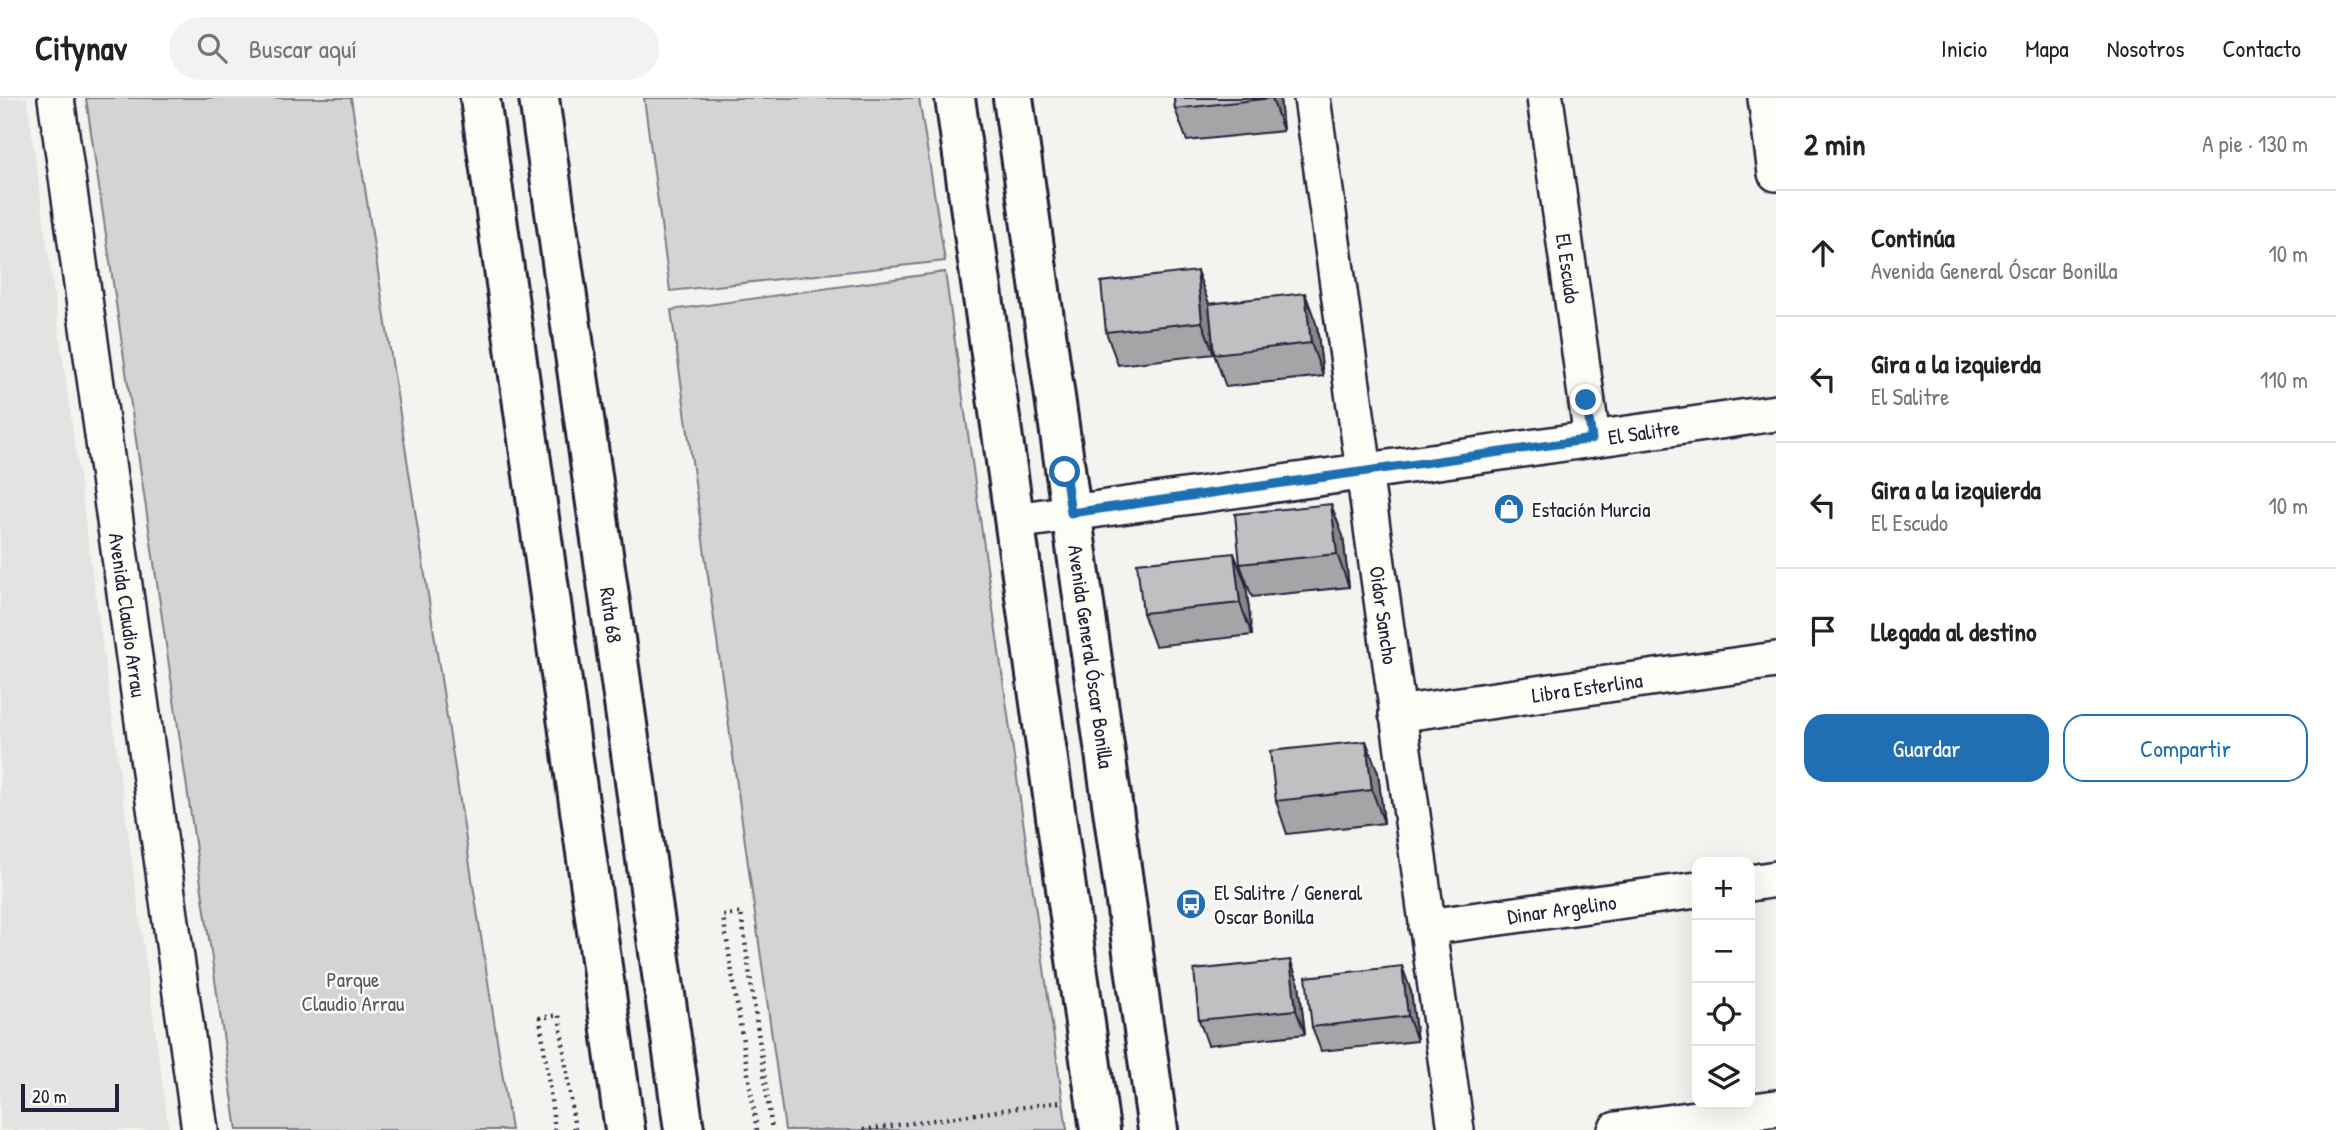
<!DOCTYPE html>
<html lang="es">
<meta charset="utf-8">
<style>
:root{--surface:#fff;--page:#f2f2f2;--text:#222;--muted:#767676;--line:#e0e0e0;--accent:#1f6fb2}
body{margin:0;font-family:"Patrick Hand",sans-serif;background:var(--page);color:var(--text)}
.controls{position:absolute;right:21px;bottom:21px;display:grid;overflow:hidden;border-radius:14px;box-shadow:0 7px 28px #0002}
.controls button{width:63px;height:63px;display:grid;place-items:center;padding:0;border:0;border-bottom:2px solid var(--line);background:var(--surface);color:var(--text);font:35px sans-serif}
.scale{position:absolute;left:21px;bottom:18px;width:98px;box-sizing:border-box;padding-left:7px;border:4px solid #22223b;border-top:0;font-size:19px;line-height:24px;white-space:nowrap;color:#22223b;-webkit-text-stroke:5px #fdfcf7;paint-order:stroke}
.stop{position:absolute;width:21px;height:21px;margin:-16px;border:5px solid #1f6fb2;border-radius:50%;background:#fff}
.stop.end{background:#1f6fb2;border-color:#fff;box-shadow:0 2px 7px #0008}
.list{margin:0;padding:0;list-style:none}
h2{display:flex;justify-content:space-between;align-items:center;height:91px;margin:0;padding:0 28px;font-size:30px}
h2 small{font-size:23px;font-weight:400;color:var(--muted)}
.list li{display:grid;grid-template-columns:46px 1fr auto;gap:21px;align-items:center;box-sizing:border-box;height:126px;padding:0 28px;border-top:2px solid var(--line)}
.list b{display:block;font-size:26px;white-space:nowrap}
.list p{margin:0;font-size:23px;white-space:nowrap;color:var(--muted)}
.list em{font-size:23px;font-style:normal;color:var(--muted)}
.actions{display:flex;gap:14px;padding:21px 28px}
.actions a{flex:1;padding:16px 0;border:2px solid var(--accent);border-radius:21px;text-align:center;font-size:24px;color:var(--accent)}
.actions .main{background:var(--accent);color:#fff}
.icon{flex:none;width:38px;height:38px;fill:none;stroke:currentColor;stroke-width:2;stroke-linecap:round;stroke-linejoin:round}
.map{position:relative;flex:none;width:1776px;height:1032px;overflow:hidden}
header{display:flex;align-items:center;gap:42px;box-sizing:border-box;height:98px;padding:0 35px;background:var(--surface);border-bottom:2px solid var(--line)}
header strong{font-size:33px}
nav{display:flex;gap:38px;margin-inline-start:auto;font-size:24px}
.search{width:490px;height:63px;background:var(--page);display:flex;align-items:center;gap:18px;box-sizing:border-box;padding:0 24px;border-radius:38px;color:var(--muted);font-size:26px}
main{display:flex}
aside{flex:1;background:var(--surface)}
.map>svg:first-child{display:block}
</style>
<header>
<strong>Citynav</strong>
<div class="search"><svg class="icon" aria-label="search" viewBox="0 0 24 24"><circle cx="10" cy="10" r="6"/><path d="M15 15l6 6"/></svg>Buscar aquí</div>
<nav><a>Inicio</a><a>Mapa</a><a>Nosotros</a><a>Contacto</a></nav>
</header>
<main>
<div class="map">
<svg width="1776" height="1032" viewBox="0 0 1776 1032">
<rect width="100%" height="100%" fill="#f4f3ef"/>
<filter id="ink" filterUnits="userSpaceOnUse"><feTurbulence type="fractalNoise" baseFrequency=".0143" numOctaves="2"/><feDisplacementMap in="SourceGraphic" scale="14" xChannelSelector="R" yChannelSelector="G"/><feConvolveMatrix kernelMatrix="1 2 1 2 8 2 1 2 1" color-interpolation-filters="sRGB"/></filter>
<g filter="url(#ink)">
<path fill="#e4e3e2" d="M0,0H27L169,1032H0Z"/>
<path fill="#d5d4d5" stroke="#7c7b88" stroke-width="2" d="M86,0H351L511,1032H237Z
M644,0H919L945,163L670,193Z
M945,174L1067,1032H785L671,212Z"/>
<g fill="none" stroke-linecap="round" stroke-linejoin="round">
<g stroke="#22223b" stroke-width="40">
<g id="minor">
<path id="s1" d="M56,0L200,1032"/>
<path id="s2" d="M1312,0L1456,1032"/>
<path id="s3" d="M1545,0L1592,341"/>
<path d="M1766,0L1776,75"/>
<path id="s4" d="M1015,423L1776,315"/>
<path id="s5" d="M1397,616L1776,562"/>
<path d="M1750,785L1776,781"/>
<path id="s6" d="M1427,829L1697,792"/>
<path d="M1616,1032L1776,1010"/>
</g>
</g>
<g stroke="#22223b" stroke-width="44">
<g id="major">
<path d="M955,0L1100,1032"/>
<path id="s7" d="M1013,0L1158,1032"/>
</g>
</g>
<g stroke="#22223b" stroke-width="44">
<g id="highway">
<path d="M480,0L625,1032"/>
<path id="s8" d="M539,0L684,1032"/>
</g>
</g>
<path stroke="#22223b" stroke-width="4.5" stroke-dasharray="2 5" stroke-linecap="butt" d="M555,1032L540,920L559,917L575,1032
M757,1032L723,818L741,815L772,1032
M863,1032L1060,1004"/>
<use href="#minor" stroke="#fdfcf7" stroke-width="35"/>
<use href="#major" stroke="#fdfcf7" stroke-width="38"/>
<use href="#highway" stroke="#fdfcf7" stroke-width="38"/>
</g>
<path fill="#a5a4a7" stroke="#22223b" stroke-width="2" d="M1174,0H1280L1283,33L1187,43L1175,11Z
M1197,173L1209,206L1317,228L1323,278L1226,289L1214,256L1118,267L1106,234Z
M1343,438L1349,489L1252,499L1240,466Z
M1246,487L1252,537L1155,548L1143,515Z
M1366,643L1378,675L1384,725L1287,736L1276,703Z
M1290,862L1299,886L1305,936L1208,947L1199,922Z
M1411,893L1417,943L1321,953L1312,929Z"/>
<path fill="#868688" stroke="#22223b" stroke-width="2" d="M1272,0H1280L1283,33Z
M1197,173L1209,206L1214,256L1202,224Z
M1305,195L1317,228L1323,278L1311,245Z
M1331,406L1343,438L1349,489L1337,456Z
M1234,455L1246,487L1252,537L1240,505Z
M1366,643L1378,675L1384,725L1372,692Z
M1290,862L1299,886L1305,936L1296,912Z
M1402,868L1411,893L1417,943L1408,918Z"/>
<path fill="#c0bfc2" stroke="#22223b" stroke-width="2" d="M1174,0H1272L1175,11Z
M1197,173L1202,224L1106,234L1101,184Z
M1305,195L1311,245L1214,256L1209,206Z
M1331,406L1337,456L1240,466L1235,416Z
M1234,455L1240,505L1143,515L1137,465Z
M1366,643L1372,692L1276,703L1270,653Z
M1290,862L1296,912L1199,922L1194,872Z
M1402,868L1408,918L1312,929L1306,879Z"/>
</g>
<g fill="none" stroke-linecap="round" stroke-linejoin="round" filter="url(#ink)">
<path stroke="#1f6fb2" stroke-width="9" d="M1065,374L1071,415L1592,341L1586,302"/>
</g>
<defs>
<g id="shop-disc" transform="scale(1.575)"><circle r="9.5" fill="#1f6fb2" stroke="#fdfcf7"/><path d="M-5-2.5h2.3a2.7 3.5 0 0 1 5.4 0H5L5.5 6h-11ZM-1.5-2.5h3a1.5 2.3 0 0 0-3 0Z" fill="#fff"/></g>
<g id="bus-disc" transform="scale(1.575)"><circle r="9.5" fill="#1f6fb2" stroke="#fdfcf7"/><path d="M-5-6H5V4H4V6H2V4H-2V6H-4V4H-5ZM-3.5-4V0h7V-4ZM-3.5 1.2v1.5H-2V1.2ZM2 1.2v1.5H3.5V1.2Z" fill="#fff"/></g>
</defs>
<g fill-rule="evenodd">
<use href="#shop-disc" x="1509" y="411"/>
<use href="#bus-disc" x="1191" y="806"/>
</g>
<g text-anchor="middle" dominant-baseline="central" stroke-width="5" stroke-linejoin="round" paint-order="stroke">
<g font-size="21" fill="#22223b" stroke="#fdfcf7">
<text stroke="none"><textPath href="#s3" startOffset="172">El Escudo</textPath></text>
<text stroke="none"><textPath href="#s4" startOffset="635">El Salitre</textPath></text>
<text stroke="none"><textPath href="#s1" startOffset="522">Avenida Claudio Arrau</textPath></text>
<text stroke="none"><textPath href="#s8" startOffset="522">Ruta 68</textPath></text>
<text stroke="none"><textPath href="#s2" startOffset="522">Oidor Sancho</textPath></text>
<text stroke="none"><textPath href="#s7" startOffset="564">Avenida General Óscar Bonilla</textPath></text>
<text stroke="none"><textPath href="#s5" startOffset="192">Libra Esterlina</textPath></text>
<text stroke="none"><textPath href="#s6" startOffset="136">Dinar Argelino</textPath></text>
</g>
<g font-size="21" fill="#22223b" stroke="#fdfcf7" text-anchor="start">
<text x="1532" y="411">Estación Murcia</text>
<text x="1214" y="794">El Salitre / General<tspan x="1214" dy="24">Oscar Bonilla</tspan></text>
</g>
<g font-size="21" fill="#585769" stroke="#fdfcf7">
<text x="353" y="881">Parque<tspan x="353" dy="24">Claudio Arrau</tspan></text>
</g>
</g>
</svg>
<div class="controls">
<button>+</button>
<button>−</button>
<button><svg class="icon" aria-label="locate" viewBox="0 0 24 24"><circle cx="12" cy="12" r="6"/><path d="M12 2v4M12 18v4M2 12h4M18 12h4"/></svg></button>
<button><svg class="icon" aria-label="layers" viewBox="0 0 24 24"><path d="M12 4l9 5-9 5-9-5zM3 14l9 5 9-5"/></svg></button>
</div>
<div class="scale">20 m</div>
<div class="stop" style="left:1065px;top:374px"></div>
<div class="stop end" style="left:1586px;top:302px"></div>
</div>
<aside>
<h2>2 min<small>A pie · 130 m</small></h2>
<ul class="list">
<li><svg class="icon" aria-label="ahead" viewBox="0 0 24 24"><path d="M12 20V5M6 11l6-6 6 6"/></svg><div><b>Continúa</b><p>Avenida General Óscar Bonilla</p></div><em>10 m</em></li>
<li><svg class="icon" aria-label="left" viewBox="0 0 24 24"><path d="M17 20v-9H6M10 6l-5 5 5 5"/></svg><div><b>Gira a la izquierda</b><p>El Salitre</p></div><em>110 m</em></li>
<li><svg class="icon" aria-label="left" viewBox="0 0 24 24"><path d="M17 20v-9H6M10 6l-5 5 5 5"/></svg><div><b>Gira a la izquierda</b><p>El Escudo</p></div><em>10 m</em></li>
<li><svg class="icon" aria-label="arrive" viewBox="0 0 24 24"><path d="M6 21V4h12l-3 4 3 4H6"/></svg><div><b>Llegada al destino</b></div></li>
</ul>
<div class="actions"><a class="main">Guardar</a><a>Compartir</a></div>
</aside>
</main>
